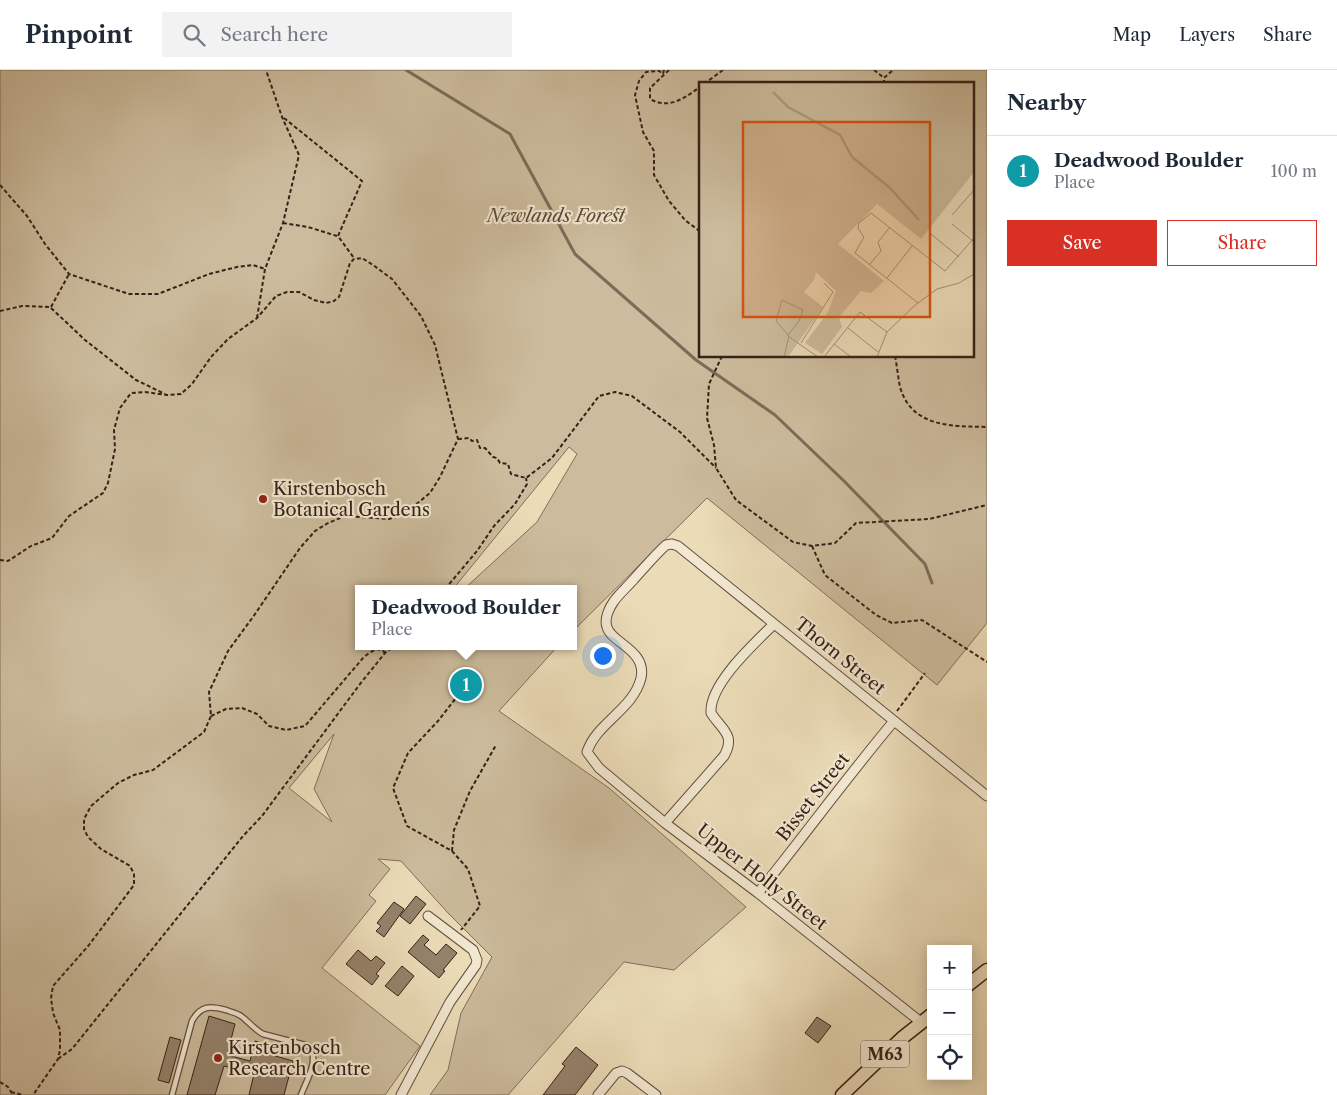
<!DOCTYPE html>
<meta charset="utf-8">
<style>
:root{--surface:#fff;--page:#f2f2f3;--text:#1f2937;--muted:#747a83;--line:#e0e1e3;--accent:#d93025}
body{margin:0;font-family:"Libre Caslon Text",serif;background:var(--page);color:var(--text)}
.controls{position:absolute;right:15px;bottom:15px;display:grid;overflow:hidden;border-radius:0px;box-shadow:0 2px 12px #0003}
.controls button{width:45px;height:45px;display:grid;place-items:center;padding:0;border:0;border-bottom:1px solid var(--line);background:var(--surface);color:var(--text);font:25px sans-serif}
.you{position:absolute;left:602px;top:585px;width:18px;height:18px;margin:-12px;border:4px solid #fff;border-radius:50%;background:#1a73e8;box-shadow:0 0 0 8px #1a73e833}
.badge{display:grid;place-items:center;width:32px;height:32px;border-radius:50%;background:var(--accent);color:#fff;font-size:16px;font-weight:700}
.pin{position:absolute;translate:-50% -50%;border:2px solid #fff;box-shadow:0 1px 5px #0006}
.popup{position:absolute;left:355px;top:515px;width:222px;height:65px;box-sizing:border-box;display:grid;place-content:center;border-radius:0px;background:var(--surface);filter:drop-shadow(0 1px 4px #0005);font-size:16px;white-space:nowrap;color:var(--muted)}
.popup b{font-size:19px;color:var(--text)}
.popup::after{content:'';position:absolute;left:50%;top:100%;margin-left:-10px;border:10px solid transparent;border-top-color:var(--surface)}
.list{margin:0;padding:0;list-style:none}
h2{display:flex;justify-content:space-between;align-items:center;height:65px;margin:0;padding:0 20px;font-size:21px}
h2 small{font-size:16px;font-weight:400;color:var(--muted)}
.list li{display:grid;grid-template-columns:32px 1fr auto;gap:15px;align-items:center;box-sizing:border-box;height:70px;padding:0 20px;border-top:1px solid var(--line)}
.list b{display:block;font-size:19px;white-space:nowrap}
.list p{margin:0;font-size:16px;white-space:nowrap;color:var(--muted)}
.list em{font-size:16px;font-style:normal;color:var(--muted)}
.actions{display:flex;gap:10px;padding:15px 20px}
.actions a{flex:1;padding:11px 0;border:1px solid var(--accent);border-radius:0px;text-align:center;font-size:18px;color:var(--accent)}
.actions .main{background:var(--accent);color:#fff}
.icon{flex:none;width:28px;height:28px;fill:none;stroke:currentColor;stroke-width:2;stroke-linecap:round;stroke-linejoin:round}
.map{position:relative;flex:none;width:987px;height:1025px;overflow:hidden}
header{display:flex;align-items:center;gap:30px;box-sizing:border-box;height:70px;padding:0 25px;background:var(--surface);border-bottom:1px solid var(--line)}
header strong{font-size:24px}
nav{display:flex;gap:28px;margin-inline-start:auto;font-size:18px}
.search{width:350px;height:45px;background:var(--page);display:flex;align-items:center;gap:12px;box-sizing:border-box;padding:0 18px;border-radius:0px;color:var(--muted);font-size:19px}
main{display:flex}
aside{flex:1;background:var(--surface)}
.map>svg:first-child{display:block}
</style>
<header>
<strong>Pinpoint</strong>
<div class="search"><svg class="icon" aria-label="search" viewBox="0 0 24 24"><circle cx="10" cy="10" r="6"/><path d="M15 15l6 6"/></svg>Search here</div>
<nav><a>Map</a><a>Layers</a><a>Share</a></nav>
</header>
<main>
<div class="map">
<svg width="987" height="1025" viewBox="0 0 987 1025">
<rect width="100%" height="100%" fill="#ebdcb8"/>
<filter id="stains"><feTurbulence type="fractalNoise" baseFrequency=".004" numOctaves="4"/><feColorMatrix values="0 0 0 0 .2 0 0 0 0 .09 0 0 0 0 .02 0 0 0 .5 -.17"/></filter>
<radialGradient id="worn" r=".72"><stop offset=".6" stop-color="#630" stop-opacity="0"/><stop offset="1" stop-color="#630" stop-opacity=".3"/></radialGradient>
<path fill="#ccbc9d" stroke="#816e5a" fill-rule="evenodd" d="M0,0H987V553L937,615L707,428L574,560V519H464L537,452L577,384L569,377L453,519H358V576H558L499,641L609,718L746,837L674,900L624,892L508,1025H430L448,1000L461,943L492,887L448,843L401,791L378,789L390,799L369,825L376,831L322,898L420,976L385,1025H0ZM701,14H973V286H701ZM334,664L314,719L332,752L289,718Z"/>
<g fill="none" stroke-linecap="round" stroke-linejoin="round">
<path stroke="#7d6a58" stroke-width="3" d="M406,0L510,64L575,184L696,290L775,345L844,411L925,494L932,513"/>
</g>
<path fill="#94826b" stroke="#362018" d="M416,826L426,834L410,854L400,846Z
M394,832L404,839L384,867L376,861L381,856L377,853Z
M423,865L429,870L424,875L436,885L446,874L457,883L443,900L445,901L439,908L408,882Z
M358,880L371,891L376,886L385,893L376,904L379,906L372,915L346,894Z
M402,896L414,906L398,926L385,916Z
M209,946L235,954L227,985L250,991L255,971L275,977L272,985L293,991L284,1025H249L254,1004L224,996L215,1025H187Z
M817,947L831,956L818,973L805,963Z
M170,967L181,970L169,1013L158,1010Z
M576,977L598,995L575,1025H543L565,996L562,994Z"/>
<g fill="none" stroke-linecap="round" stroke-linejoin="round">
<g stroke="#634f40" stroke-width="7">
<path id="service" d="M172,1025L192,951C201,935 210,936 226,940C231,942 237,943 241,946C249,952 254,959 263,964L309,976C320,990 306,1011 301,1025"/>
</g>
<g stroke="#634f40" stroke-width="11">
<path id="minor" d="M665,753L724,686C736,665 722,660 711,643C709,614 755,573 774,554
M758,823C804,766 847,707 894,651
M922,953L758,823L665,753L599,698L587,682C597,652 633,640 641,608C647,580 611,573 607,557C604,549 609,538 614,531C620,523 628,516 634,509C645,497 655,485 666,475L672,474L678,476L987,726
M401,1025L450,932L476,895L477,890L473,880L428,846
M598,1025L616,1003L622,1001L627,1003L656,1025"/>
</g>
<g stroke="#362018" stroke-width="15">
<path id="primary" d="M968,915L987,900
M842,1025L902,968L931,945"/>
</g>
<path stroke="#362018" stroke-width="2" stroke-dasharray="4 2.5" stroke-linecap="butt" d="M664,0L663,4L659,1L646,2L639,11L635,25L643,62L654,81V105L669,131L686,151L701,162
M669,0L650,18V29C669,40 685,28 701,16
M874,0L884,8L893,0
M704,14L723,0
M884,14V8
M284,48L362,111L338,166L354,188
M0,115L27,146L45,174L69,204L129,224H158L209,204L237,197L253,195L265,199
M283,153L308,157L337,166
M51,237L69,204
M0,241L22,236L50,237L85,270L136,310L165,324
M257,248L265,199L283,153L299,85L282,47L266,0
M722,286L709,314L707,348L714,375L716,398L736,430L793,472L812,476L835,473L856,453L929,449L987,435
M895,286C897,296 898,307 900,317C912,358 952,356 987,357
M458,369L469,368L472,371L477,370L480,378H485L493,387L497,388L500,393L508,394L511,404L526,408L552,388L599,326L615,322L632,326L680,362L716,398
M812,476L825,505L876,545L892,553L922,550L987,592
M0,490L8,491L31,476L52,468L69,446L103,423L108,413L115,379L114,360L120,338L131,323L145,322L167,325L181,324L192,314L211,287L228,269L257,248L276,226L287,222H299L314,230L326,233L334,231L339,227L350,193L354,189L362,188L373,195L392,209L421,246L435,275L458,369L440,407L430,423L403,445L389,449L345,446L328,453L315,461L300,478L253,547L228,581L209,622L211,646L204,662L153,700L134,705L118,713L91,736L84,749V759L88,767L101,779L130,796L134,804V815L89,875L53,916L51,928L53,943L60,960V980L58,989L33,1025
M445,519L477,481L494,456L515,434L527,414L526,408
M459,624L438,651L408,683L393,718L407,756L452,781L468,799L480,836L461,860
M897,641L925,603
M211,646L226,639L242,638L257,644L269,656L286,660L305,656L363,588L369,583L377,579L385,582
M452,781L454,760L470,721L496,675
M58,989L72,979L243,766L262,746L360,614L385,583L394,576
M0,1012L8,1017L13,1025
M11,1022L23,1025"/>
<use href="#service" stroke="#f2e8d1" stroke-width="4.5"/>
<use href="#minor" stroke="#f2e8d1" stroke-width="9"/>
<use href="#primary" stroke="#ebdcb8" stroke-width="12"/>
</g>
<g fill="#8f2418" stroke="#f2e8d1" stroke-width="2">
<circle cx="263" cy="429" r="5"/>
<circle cx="218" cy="988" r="5"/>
</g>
<g text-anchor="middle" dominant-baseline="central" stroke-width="4.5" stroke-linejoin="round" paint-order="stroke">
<rect fill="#f2e8d1" stroke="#6e5c50" stroke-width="1" x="861" y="970.5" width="48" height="27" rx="4"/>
<g font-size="16" font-weight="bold" fill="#362018">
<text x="885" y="984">M63</text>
</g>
<g font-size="18" font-style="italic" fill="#5c4739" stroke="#f2e8d1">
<text x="556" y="146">Newlands Forest</text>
</g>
<g font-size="18" fill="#362018" stroke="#f2e8d1" text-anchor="start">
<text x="273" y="419">Kirstenbosch<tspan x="273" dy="21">Botanical Gardens</tspan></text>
<text x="228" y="978">Kirstenbosch<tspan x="228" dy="21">Research Centre</tspan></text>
</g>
<g font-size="18" fill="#362018" stroke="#f2e8d1">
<text transform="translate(840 586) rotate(39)">Thorn Street</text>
<text transform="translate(813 727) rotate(-52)">Bisset Street</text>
<text transform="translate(762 807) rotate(38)">Upper Holly Street</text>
</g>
</g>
<g transform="translate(699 12)">
<rect width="275" height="275" fill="#ebdcb8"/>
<path d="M275,0V90L222,157L178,122L139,162L185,199L172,211L162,209L140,235L143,245L123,272L106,261L129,230L137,209L117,190L115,198L105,210L124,225L89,275H0V1Z" fill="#ccbc9d"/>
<path fill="none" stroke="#ad9c82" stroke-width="2.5" d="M74,10L89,25L141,53L153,75L191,106L220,138"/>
<path fill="none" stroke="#a39178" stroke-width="1" d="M253,133L275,108M253,142L275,160M232,152L260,175M170,183L182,169L179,160L191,145M188,196L213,164M219,221L156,171L165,155L159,146L160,141L172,131L246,189L275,156M149,246L179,270M89,253L100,239L104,228L83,218L77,239L89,253L93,257L119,275M102,261L134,210L125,201M135,262L152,275M85,275L90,254M125,275L161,230L188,250M178,275L188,250L215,224L238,207L260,201L275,192"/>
<path fill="#d6530d" fill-opacity="0.15" stroke="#d6530d" stroke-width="2.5" d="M44,40H231V235H44Z"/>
<rect width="275" height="275" fill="none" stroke="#362018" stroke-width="2.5"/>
</g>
<rect width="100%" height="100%" filter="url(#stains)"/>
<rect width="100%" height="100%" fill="url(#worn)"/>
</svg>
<div class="controls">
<button>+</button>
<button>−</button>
<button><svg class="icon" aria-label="locate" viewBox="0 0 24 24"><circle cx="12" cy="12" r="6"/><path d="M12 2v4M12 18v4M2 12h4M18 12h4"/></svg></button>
</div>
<div class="you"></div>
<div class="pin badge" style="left:466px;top:615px;background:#0f9aa8">1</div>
<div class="popup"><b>Deadwood Boulder</b>Place</div>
</div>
<aside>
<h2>Nearby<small></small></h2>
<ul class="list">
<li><span class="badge" style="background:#0f9aa8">1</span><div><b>Deadwood Boulder</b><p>Place</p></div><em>100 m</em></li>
</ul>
<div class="actions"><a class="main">Save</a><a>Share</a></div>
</aside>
</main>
